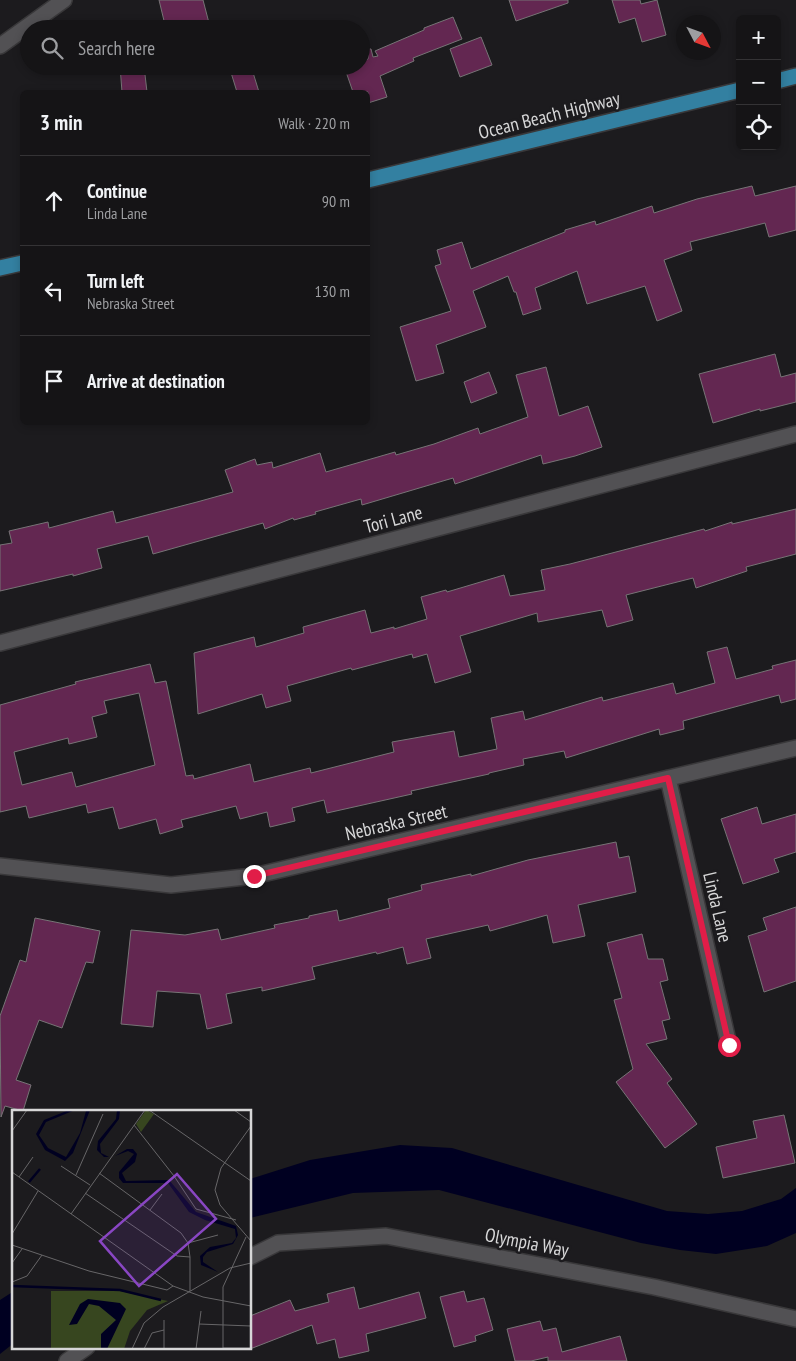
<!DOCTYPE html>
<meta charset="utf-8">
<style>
:root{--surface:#151416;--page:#1e1d1f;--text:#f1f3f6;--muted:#9d9ea1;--line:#343335}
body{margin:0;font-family:"PT Sans Narrow",sans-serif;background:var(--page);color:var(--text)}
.controls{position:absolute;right:15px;top:15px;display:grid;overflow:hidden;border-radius:8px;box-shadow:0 2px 8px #0003}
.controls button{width:45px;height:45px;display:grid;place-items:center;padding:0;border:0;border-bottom:1px solid var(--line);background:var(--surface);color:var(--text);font:25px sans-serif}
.compass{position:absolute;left:676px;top:15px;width:45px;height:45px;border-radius:50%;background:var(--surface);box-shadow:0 2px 8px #0003;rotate:131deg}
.stop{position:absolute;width:15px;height:15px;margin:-11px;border:4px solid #e11d48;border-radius:50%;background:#fff}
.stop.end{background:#e11d48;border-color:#fff;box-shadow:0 1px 5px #0008}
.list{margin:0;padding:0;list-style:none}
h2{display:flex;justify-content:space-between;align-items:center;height:65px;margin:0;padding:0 20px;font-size:21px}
h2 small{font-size:16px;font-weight:400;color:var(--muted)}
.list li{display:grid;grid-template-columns:32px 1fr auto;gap:15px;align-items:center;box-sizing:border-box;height:90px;padding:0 20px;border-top:1px solid var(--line)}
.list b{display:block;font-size:19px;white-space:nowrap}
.list p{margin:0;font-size:16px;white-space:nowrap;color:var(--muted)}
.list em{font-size:16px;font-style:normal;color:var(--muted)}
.icon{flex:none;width:28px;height:28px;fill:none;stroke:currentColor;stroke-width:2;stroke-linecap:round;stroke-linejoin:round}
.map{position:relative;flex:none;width:796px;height:1361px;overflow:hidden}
.search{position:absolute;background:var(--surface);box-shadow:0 2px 8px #0003;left:20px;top:20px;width:350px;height:55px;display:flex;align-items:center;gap:12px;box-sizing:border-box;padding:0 18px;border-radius:28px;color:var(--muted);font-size:19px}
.panel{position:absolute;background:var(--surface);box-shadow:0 2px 8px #0003;left:20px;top:90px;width:350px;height:335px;border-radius:8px}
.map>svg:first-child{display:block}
</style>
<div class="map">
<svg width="796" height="1361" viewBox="0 0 796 1361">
<rect width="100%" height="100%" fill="#1c1b1e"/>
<path fill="#000021" d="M400,1145L452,1148L667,1211L708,1214L742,1211L781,1199L796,1188V1233L767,1246L716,1254L680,1250L641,1243L439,1190L353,1193L250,1218V1179L310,1160Z
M14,1291V1343L0,1354V1300Z"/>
<path fill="#632751" stroke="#777476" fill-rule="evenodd" d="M159,0H203L209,23L186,29H166Z
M509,0H568V3L516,21Z
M612,0H640L641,4L657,0L666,35L642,42L635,18L619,23Z
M453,17L462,39L413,58L414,61L380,76L387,97L368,103V92H353L344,66H361V61L368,59V49H371L373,57L378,56L375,51L424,30V28Z
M481,37L492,65L460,77L450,49Z
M120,66H144L147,92H122Z
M229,66H251L259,92H237Z
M752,186L755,196L796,186V230L769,237L765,223L690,242L692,250L664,260L682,311L657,321L645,286L587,304L577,271L535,288L541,309L523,315L516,292H514L508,276L473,291L486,327L436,345L444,373L416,381L400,327L451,311L435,266L441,264L437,250L462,242L471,269L565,232V230L595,221L596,225L652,206L654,213L697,199Z
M775,354L781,377L796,373V402L760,411V409L713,423L699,374Z
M546,367L559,416L588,406L602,447L575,456L543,464L541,455L455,484L453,478L362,505L361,499L315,512L316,514L294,520L293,518L265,529L263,523L153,554L148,536L97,549L102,568L73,576V574L0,591V545L12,543L9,531L48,522L49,528L113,511L116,523L197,502L233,492L225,470L255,459L257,465L272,462L273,468L320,453L326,472L395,452L396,455L434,444L478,428L480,434L528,417L516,375Z
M489,372L497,393L471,403L464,382Z
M796,509V554L746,567L747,571L696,588L693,578L626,595L633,620L607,627L602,610L538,622L537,613L460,636L471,672L435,683L427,654L413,658L412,654L352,670L351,668L287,686L291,701L266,708L262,694L198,714L194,653L254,637L256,647L304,633L303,627L365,610L371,633L394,627V629L427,619L421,597L446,590L447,592L504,575L510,596L545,590L541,570L570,564L704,529L705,531L732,522V524Z
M727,647L736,679L773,669L772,666L796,660V699L781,703L779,695L683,721L684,729L660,735L659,729L566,758L564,751L523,759L524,765L489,773V774L411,791L412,794L327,813L324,800L292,808L295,821L270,827L267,812L240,819L236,806L181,820L183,827L160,834L156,819L119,829L113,807L88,813L86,804L29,818L26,806L0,812V705L76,684L75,682L121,671L150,664L155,683L166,681L186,776L193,775L194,779L250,764L254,782L310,768L311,773L394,752L392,742L454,731L459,757L497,749L491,718L523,711L525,720L602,697L603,701L673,683L676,694L715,683L707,652ZM139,693L155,765L76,787L72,772L22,785L14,752L68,738L69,744L97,737L92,717L107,713L104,701Z
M757,807L762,824L796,814V852L774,859L779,872L743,884L721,819Z
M616,842L619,858L629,856L636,892L578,905L585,936L553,943L547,915L490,931L488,925L426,939L431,958L407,964L403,947L377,954L376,952L312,967L315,979L262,991V987L226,994L232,1023L207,1029L200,994L157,991L153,1027L121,1024L131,930L185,935L218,929L221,940L275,928L274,925L309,918V916L337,910L339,921L390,908L388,899L422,890L421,885L471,874V876L528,860Z
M796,907V981L764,992L748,936L767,930L763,918Z
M35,918L100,931L93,963L86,962L62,1028L39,1020L16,1080L31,1085L23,1111L5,1106L1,1117L0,1016L20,960L26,962Z
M642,934L648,959H663L668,980L660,982L670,1019L662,1021L667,1039L646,1044L672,1079L667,1083L697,1124L665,1148L616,1082L633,1069L614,1000L622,998L607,943Z
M784,1115L795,1163L723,1178L716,1147L757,1138L753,1121Z
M354,1287L359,1309L419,1292L426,1318L366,1334L369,1351L339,1358L335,1339L317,1344L312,1325L250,1349V1316L290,1300L295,1311L329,1302L327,1294Z
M464,1291L467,1302L484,1298L493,1330L475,1336L476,1341L454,1347L440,1297Z
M540,1321L543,1331L556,1328L562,1352L620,1336L627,1361H548V1357L531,1361H515L507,1329Z"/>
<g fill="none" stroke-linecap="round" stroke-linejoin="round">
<g stroke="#39383a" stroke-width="18">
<path id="street" d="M0,46L64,0
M0,643L796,434
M668,778L729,1045
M0,866L171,885L254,876L796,748
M250,1257L278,1243L386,1236L654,1287L796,1319
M67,1361L87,1347"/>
</g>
<g stroke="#39383a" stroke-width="18">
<path id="primary" d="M777,81L796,76
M368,180L740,90
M0,268L22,263"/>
</g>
<use href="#street" stroke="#525154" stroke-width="15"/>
<use href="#primary" stroke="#3380a1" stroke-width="15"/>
</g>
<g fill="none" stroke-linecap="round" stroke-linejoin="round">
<path stroke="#e11d48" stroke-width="6" d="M254,876L668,778L729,1045"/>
</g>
<g text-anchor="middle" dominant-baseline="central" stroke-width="5" stroke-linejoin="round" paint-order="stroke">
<g font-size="19" fill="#d7d7d8" stroke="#1c1b1e">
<text transform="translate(549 115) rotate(-14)">Ocean Beach Highway</text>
<text transform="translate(393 519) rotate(-15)">Tori Lane</text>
<text transform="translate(396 822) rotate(-13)">Nebraska Street</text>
<text transform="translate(718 907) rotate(77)">Linda Lane</text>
<text transform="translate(527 1242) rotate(11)">Olympia Way</text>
</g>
</g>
<g transform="translate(12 1110)">
<rect width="239" height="239" fill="#1c1b1e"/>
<path d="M134,0L142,4L129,22L124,14ZM39,181H108L156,191L135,200L118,221L112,239H39Z" fill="#37461f"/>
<path d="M57,0H63L34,12L27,25L36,38L54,47L68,23L74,1L78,0L61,43L53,51L33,40L24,24L32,10ZM105,0H108L107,9L88,34L89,43L97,47H92L85,40L86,31L104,9ZM115,39H121L125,44L123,52L110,63L114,71L157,70L184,102L224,116L226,125L221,134L195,142L191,147V152L206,162L189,155L188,146L198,137L220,133L224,128L223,119L193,110L177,102L156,73H111L107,68V62L122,44L116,41L103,46ZM76,189L108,193L114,199L95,239L89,238V224L104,210L87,196L77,194L65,214L57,215L68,194Z" fill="#000021"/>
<path fill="none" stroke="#000021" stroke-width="2.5" d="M17,72L28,59M0,176L108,180L149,190"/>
<path fill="none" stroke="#676668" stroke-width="1" d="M137,0L239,71M222,0L239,12M122,15L162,66L184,99L224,110M239,16L209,58L203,80L208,95L239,131M0,21L15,0M49,56L78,75M0,62L161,176L191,187L239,196M87,63L169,123L176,133L178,147V181M64,65L91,4M7,67L21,47M73,83L165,146L178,147M138,100L150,84M59,104L133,0M0,124L26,81M176,133L206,125M0,135L77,161L155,180L161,176M0,153L10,139M0,172L15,166L30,145M187,214L239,216M211,238H239M120,239L132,213L151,197L218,158L239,153M132,239L140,223L152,220M152,239V210M184,239L189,201M211,239V177L234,127"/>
<path fill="#8946c3" fill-opacity="0.15" stroke="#8946c3" stroke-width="2.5" d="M165,64L204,109L127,176L88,131Z"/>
<rect width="239" height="239" fill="none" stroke="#d7d7d8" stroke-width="2.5"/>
</g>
</svg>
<div class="controls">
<button>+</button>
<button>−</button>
<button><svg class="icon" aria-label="locate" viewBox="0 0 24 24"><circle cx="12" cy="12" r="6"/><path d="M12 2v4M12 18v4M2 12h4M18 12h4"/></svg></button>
</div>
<svg class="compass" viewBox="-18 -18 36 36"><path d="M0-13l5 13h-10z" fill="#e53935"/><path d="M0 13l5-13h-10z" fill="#9d9ea1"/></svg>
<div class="stop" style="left:729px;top:1045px"></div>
<div class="stop end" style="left:254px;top:876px"></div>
<div class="search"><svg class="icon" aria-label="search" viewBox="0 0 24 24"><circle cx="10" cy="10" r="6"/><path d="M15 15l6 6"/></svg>Search here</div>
<section class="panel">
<h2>3 min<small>Walk · 220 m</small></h2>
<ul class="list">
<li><svg class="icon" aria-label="ahead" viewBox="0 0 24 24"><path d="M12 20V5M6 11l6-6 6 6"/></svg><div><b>Continue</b><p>Linda Lane</p></div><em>90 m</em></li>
<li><svg class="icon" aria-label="left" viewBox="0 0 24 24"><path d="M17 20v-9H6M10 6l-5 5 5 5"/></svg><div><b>Turn left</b><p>Nebraska Street</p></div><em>130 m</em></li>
<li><svg class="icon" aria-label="arrive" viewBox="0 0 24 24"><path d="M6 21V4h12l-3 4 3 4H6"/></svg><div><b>Arrive at destination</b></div></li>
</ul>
</section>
</div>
